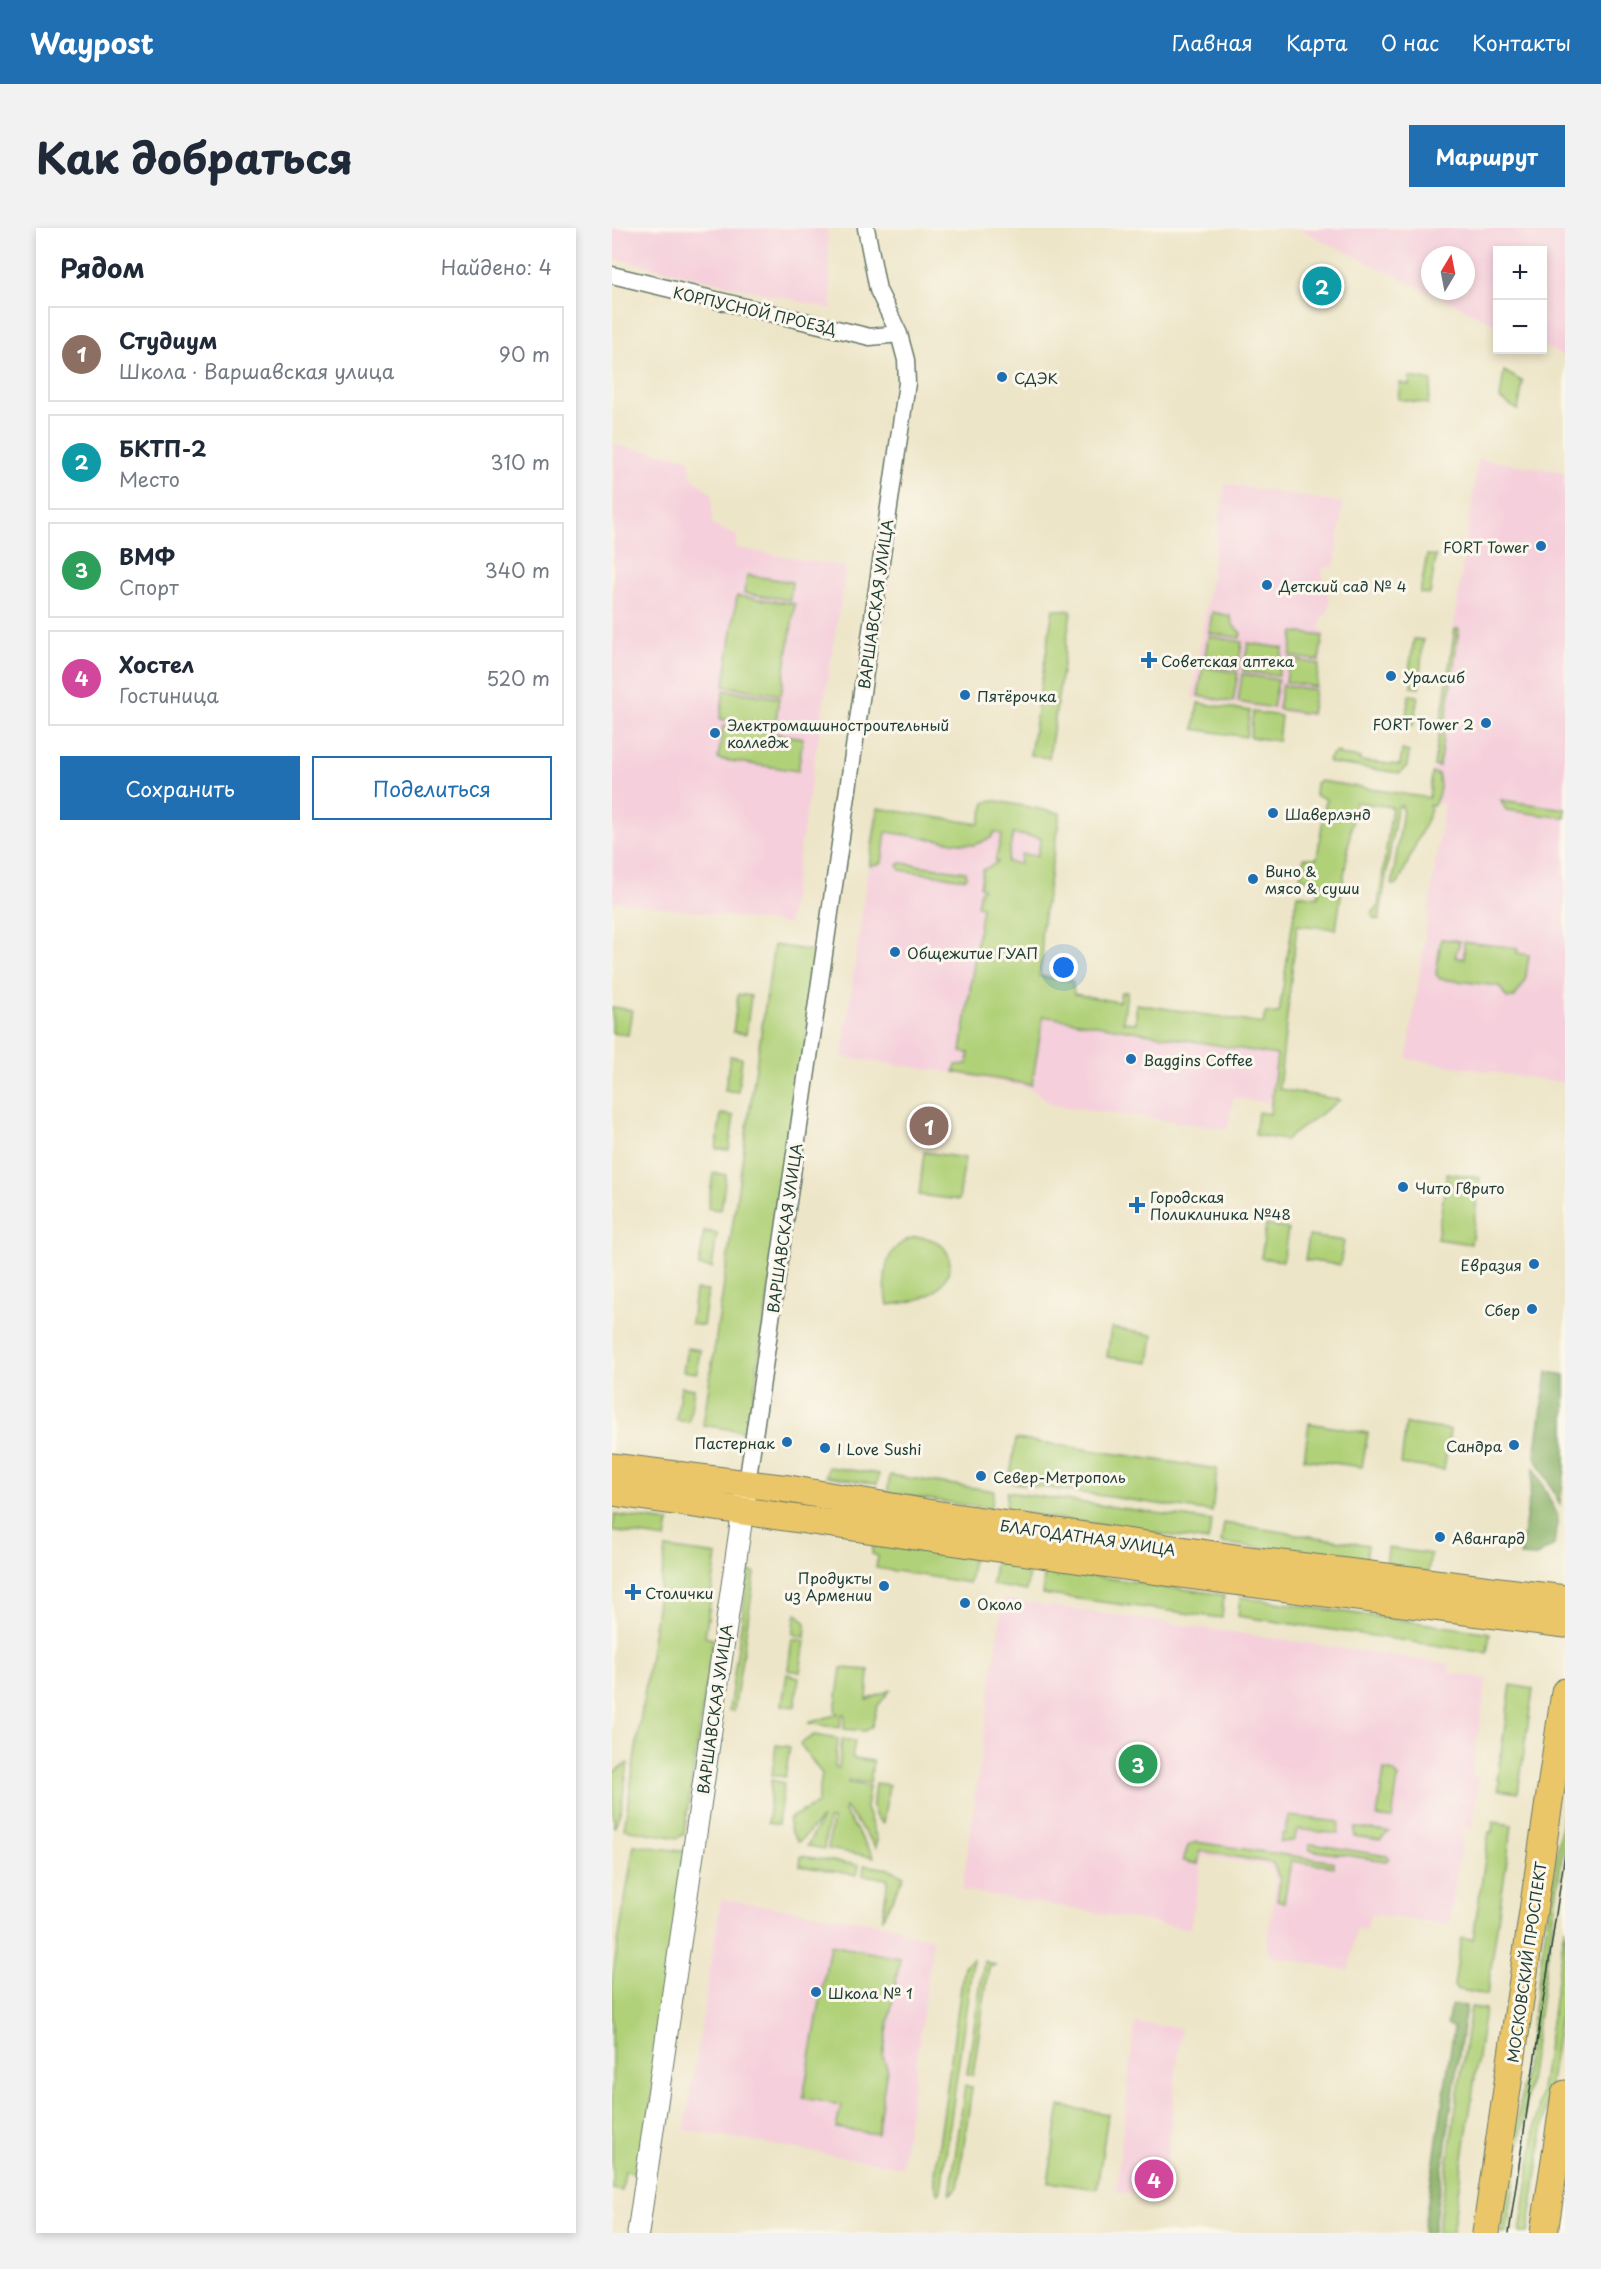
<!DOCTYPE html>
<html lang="ru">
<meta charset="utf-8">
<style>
:root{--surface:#fff;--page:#f2f2f3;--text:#1f2937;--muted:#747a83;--line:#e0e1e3;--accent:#1f6fb2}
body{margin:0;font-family:"Playpen Sans",sans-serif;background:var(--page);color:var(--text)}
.controls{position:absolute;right:18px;top:18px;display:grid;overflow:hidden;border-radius:0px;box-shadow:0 3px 9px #0003}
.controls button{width:54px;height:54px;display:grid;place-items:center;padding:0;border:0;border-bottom:2px solid var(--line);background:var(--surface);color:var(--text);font:30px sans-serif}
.compass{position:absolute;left:809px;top:18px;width:54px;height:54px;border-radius:50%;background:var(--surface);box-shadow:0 3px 9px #0003;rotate:10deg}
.you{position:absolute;left:452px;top:740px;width:21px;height:21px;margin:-15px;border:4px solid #fff;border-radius:50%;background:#1a73e8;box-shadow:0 0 0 9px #1a73e833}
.badge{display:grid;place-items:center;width:39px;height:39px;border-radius:50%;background:var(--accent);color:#fff;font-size:20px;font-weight:700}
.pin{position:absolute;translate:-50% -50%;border:3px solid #fff;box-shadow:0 2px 6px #0006}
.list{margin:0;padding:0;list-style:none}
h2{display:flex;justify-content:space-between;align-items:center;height:78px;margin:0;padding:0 24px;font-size:26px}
h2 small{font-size:20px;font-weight:400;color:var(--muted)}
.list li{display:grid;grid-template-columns:39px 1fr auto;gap:18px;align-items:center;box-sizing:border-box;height:96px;margin:0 12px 12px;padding:0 12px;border:2px solid var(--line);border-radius:0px}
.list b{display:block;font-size:22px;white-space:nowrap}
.list p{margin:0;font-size:20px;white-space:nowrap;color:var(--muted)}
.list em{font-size:20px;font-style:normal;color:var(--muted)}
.actions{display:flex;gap:12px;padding:18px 24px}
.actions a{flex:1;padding:14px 0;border:2px solid var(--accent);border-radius:0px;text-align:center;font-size:21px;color:var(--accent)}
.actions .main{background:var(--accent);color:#fff}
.map{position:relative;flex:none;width:953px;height:2005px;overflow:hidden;border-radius:0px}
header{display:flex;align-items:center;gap:36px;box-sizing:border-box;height:84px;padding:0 30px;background:var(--accent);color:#fff}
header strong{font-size:28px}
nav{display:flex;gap:33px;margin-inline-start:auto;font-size:21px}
.intro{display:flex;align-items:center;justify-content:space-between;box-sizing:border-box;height:144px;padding:0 36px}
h1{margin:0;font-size:42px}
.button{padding:15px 27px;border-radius:0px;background:var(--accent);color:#fff;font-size:21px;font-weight:700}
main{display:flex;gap:36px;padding:0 36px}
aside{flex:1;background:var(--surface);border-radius:0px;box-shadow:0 3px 9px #0003}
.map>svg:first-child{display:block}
</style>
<header>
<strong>Waypost</strong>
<nav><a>Главная</a><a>Карта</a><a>О нас</a><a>Контакты</a></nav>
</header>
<div class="intro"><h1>Как добраться</h1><a class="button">Маршрут</a></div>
<main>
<aside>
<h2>Рядом<small>Найдено: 4</small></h2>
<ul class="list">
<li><span class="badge" style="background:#8d6e63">1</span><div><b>Студиум</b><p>Школа · Варшавская улица</p></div><em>90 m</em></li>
<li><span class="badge" style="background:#0f9aa8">2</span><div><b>БКТП-2</b><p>Место</p></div><em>310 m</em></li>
<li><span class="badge" style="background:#2e9e5b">3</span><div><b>ВМФ</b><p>Спорт</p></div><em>340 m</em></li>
<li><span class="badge" style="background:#d1479c">4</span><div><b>Хостел</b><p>Гостиница</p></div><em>520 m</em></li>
</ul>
<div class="actions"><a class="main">Сохранить</a><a>Поделиться</a></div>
</aside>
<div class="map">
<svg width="953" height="2005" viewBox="0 0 953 2005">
<rect width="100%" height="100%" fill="#fbf7ec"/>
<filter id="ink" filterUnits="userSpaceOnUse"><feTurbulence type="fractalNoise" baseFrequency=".0167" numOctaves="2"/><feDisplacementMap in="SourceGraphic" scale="12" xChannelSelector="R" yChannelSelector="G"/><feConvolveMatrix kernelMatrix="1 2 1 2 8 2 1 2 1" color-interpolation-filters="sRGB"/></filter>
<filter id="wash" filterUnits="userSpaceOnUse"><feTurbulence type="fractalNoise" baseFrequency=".008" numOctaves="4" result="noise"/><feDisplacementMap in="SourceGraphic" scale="24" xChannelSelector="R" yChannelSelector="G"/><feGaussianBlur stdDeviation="1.35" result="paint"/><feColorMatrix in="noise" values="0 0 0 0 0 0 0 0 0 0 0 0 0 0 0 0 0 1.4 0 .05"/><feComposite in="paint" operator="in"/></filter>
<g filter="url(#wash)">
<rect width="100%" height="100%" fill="#ede5c7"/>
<path fill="#f5cfdb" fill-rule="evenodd" d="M0,0H215L220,81L0,30Z
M685,0H953V129L931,118L930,22H885V97ZM818,27H854V63H818Z
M2,217L77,230L80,250L100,266V297L125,308L124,320L234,339L176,696L0,673Z
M866,231L953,244V855L795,831L832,577L817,571Z
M613,256L731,275L723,337L709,341L718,373L716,384L710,390L708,400L713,405L700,489L580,470Z
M264,581L346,592L427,609L418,774L427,785L665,825L659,875L621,870L616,901L441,877L418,860L336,844L230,829Z
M391,1371L838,1436L837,1445L875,1451L859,1548L867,1550L860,1600L852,1599L837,1697L758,1686L755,1702L744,1701L737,1743L659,1728L655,1719L664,1653L656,1638L591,1628L578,1701L350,1662Z
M109,1671L290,1699L289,1704L321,1711L290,1939L73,1902Z
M523,1795L569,1800L551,1969L504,1964Z"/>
<path fill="#b1d179" stroke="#688756" stroke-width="1.5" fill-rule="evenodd" d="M892,143L911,154L906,182L888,171Z
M798,149L820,153L816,176L786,171L788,155L797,157Z
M815,327L824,328L818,366L808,365Z
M135,347L180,354L178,372L132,365Z
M125,368L183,376L169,467L112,458Z
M441,381L459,383L437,530L418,527Z
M600,384L618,388L621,397L629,405L628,410L597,405Z
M843,401H847L827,539L822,538Z
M682,404L711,408L707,433L678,428Z
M596,408L630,414L626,442L592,437Z
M802,411L811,412L807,460L799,459L800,446L797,442Z
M636,415L671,420L666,448L631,443Z
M677,431L707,436L704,459L674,454Z
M591,439L626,445L621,474L586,468Z
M630,446L666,452L661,480L626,474Z
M670,457L703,462L699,486L666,481Z
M112,462L167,470L163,499L108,491Z
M797,467L806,468L801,498L793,497Z
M586,475L638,483L634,509L582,501Z
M641,484L669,488L666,513L638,509Z
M111,498L191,510L186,543L106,531Z
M790,522L797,524L795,538L788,545L718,535L716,532L720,526L727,524V527L748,530V533L788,537Z
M820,545L826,546C829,559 829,563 822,577H817L819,582L786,656L780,657L791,582L790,578L785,579L767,692L761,690L760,685L766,679L780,579L743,574L724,701L685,697L667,861L728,872L673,912L643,907L646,884L658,886L665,827L431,788L420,857L342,844L344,837L355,836L357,825L349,824L370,679L365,678L368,664L371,660L368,659L371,642L386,634L383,633L390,606L382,604L379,610L362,617L274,604L270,635L257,638L266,580L367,596L373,575L380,572L448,585L429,706L431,725L427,748L460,753L462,766L507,774L509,764H515L511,794L524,795V776L651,796L653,785H667L685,666L706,669L708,653L688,650L692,630H705L714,571L703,567L704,555L708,553L817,570ZM401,606L429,610L425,628L409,626L408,636L395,634Z
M889,572L953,581V590L894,582Z
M289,635L354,644L355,649L353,651L288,642L286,637Z
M829,711L848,713L843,729L852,731V714L906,720L905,725L917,727L913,754L902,770H895L887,758L828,751L824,746Z
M162,717L207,724L136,1204L91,1197Z
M126,766L139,768L134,806L121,804Z
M0,779L20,782L16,807L0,805Z
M118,828L130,830L126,864L113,862Z
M109,886L122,888L117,922L104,921Z
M312,924L353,930L347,972L307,967Z
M101,945L114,947L109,982L96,980Z
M835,945L868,950L859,1016L825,1011Z
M654,997L676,1001L671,1033L649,1030Z
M92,1003L105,1005L100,1040L87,1038Z
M697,1008L732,1013L728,1037L693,1032Z
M303,1009C334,1008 349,1034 328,1058C317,1072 293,1075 276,1077C270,1049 270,1018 303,1009Z
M83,1062L96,1063L91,1098L79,1096Z
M499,1100L541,1107L537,1135L495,1129Z
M75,1120L88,1122L85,1145L71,1143Z
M69,1159L82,1161L77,1194L64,1192Z
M697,1195L756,1205L750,1239L692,1231Z
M794,1196L838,1202L832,1242L789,1236Z
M404,1211L605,1241L600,1284L397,1254Z
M216,1239L267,1246L265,1256L214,1248Z
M278,1247L382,1263L379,1281L275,1265Z
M395,1264L600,1293L596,1313L394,1283Z
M3,1287L57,1294L54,1311L0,1303Z
M612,1295L756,1317L754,1333L609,1315Z
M261,1315L263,1317L361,1330L357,1355L264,1340L266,1328L260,1326Z
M54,1320L105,1327L93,1409L101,1411L72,1606L66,1610L12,1601Z
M776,1320L819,1326L816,1344L774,1338Z
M383,1334L418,1339L414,1363L380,1357Z
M433,1341L612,1367L610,1390L430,1366Z
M137,1343L143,1345L122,1483L117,1482Z
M628,1369L878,1405L875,1425L626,1388Z
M184,1385L194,1395L193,1409L181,1406Z
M180,1411L193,1413L188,1444L176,1442Z
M229,1440L257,1442L255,1472L278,1462L265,1479L260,1499L253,1503L232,1501L233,1486H230L228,1500L196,1495L226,1486L223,1483Z
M175,1446L187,1449L183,1479L170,1477Z
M899,1457L921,1461L906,1565L886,1562L888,1553L885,1552Z
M202,1507L226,1511L223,1539L227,1540L230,1511L243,1513L240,1530L261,1533L258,1555L237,1552L236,1555L257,1558L254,1580L265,1611L264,1619L233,1579L232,1583L262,1629L216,1621L220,1592H216L212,1621L195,1618L210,1590L187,1614L179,1604L176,1591L205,1576L210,1546L188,1516Z
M164,1517L178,1519L173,1549L160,1547Z
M16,1535L9,1582L2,1600L0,1545Z
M772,1542L782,1544L786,1549L780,1591L765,1589Z
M159,1552L172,1555L166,1596L156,1595Z
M263,1555L277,1557L271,1595C256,1587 262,1569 263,1555Z
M953,1572V1607L895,2005H889Z
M676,1588L727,1594L726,1606L686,1601L681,1613L668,1614L670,1606H673Z
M881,1594L900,1597L875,1767L844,1761L842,1758L849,1710L861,1711L877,1604H880Z
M743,1600H746L777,1604L768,1612L742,1608Z
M584,1614L722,1634V1639L679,1633L672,1674L665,1672L668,1652L661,1635L588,1623L586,1636L571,1633L576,1618Z
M700,1616L775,1628L777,1630L774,1633L698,1622L697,1618Z
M22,1617L76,1624L29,1945L13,1943L10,1963L0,1961V1751Z
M189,1628L247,1637L245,1647L188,1638Z
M252,1637L278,1641L292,1648L270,1691L276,1651L251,1647Z
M953,1699V1753L916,2005H908Z
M218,1717L288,1730L271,1828L275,1840L265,1906L224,1900L229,1877L191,1870Z
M361,1731L329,1962L327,1965L323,1957V1946L352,1738Z
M372,1733L383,1737L377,1739L361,1847L355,1846Z
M859,1779L873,1781L840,2005H825Z
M353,1858L360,1859L346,1959L338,1966Z
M448,1878L496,1886L485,1961L436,1954Z"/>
<path fill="#8cb369" stroke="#56784e" stroke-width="1.5" d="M935,1144L953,1147V1240L948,1276L923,1228Z
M922,1240L946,1288L942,1317L923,1329L908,1328Z
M841,1777L854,1778L821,2005H811L842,1799L835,1797L838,1781Z"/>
</g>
<g filter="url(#ink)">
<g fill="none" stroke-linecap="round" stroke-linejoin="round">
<g stroke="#677867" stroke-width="19">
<path id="minor" d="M0,47L258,109L287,106
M135,1256L295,155L294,132L287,106L266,62L254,0"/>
</g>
<g stroke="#677867" stroke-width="23">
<path id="tertiary" d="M26,2005L133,1268"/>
</g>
<g stroke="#677867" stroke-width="29">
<path id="primary" d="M0,1239L177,1261L315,1285L630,1331L953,1371
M0,1264L560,1345L953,1396
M874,2005L953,1464
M932,2005L953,1866"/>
</g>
<use href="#minor" stroke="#fff" stroke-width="16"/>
<use href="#tertiary" stroke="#fff" stroke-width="21"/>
<use href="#primary" stroke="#ebc669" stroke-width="27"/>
<path stroke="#1f3d34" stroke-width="1.5" d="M897,2005L953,1625"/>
</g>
</g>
<g fill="#1f6fb2" stroke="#fbf7ec" stroke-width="2">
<circle cx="390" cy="149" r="6"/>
<circle cx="929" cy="318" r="6"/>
<circle cx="655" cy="357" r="6"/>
<path d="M534 423h6v6h6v6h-6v6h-6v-6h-6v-6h6z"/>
<circle cx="779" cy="448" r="6"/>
<circle cx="353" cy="467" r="6"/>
<circle cx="874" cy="495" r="6"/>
<circle cx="103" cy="505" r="6"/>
<circle cx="661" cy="585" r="6"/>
<circle cx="641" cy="651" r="6"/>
<circle cx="283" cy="724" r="6"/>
<circle cx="519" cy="831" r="6"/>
<circle cx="791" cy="959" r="6"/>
<path d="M522 968h6v6h6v6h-6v6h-6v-6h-6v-6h6z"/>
<circle cx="922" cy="1036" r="6"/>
<circle cx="920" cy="1081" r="6"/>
<circle cx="175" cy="1214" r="6"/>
<circle cx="902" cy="1217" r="6"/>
<circle cx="213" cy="1220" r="6"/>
<circle cx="369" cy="1248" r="6"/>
<circle cx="828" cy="1309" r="6"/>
<circle cx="272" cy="1358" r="6"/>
<path d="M18 1355h6v6h6v6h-6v6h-6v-6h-6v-6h6z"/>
<circle cx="353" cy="1375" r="6"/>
<circle cx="204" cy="1764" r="6"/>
</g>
<g text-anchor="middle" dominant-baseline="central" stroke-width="6" stroke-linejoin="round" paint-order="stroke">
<g font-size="15" fill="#1f3d34" stroke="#fbf7ec">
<text transform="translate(143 82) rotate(13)">КОРПУСНОЙ ПРОЕЗД</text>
<text transform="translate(263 376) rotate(-82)">ВАРШАВСКАЯ УЛИЦА</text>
<text transform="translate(172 1000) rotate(-82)">ВАРШАВСКАЯ УЛИЦА</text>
<text transform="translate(476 1309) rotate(8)">БЛАГОДАТНАЯ УЛИЦА</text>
<text transform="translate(102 1481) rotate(-82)">ВАРШАВСКАЯ УЛИЦА</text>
<text transform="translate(914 1734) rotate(-82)">МОСКОВСКИЙ ПРОСПЕКТ</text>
</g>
<g font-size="15" fill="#1f3d34" stroke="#fbf7ec" text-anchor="start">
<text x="402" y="149">СДЭК</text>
<text x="917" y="318" text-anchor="end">FORT Tower</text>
<text x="667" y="357">Детский сад № 4</text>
<text x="549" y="432">Советская аптека</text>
<text x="791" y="448">Уралсиб</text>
<text x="365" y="467">Пятёрочка</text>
<text x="862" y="495" text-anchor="end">FORT Tower 2</text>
<text x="115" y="496">Электромашиностроительный<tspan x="115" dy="17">колледж</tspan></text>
<text x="673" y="585">Шаверлэнд</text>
<text x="653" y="642">Вино &amp;<tspan x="653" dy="17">мясо &amp; суши</tspan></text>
<text x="295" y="724">Общежитие ГУАП</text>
<text x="531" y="831">Baggins Coffee</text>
<text x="803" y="959">Чито Гврито</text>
<text x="538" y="968">Городская<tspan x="538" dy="17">Поликлиника №48</tspan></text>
<text x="910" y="1036" text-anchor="end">Евразия</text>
<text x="908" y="1081" text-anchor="end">Сбер</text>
<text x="163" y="1214" text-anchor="end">Пастернак</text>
<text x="890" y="1217" text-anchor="end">Сандра</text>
<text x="225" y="1220">I Love Sushi</text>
<text x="381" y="1248">Север-Метрополь</text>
<text x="840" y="1309">Авангард</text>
<text x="260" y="1349" text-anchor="end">Продукты<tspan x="260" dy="17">из Армении</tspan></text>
<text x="33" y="1364">Столички</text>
<text x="365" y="1375">Около</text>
<text x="216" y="1764">Школа № 1</text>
</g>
</g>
</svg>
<div class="controls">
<button>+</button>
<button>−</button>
</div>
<svg class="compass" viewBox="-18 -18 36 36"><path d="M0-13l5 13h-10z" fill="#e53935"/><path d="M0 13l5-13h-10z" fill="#747a83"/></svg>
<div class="you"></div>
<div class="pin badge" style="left:317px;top:898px;background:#8d6e63">1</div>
<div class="pin badge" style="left:710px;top:58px;background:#0f9aa8">2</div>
<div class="pin badge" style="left:526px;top:1536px;background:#2e9e5b">3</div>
<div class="pin badge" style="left:542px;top:1951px;background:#d1479c">4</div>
</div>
</main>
